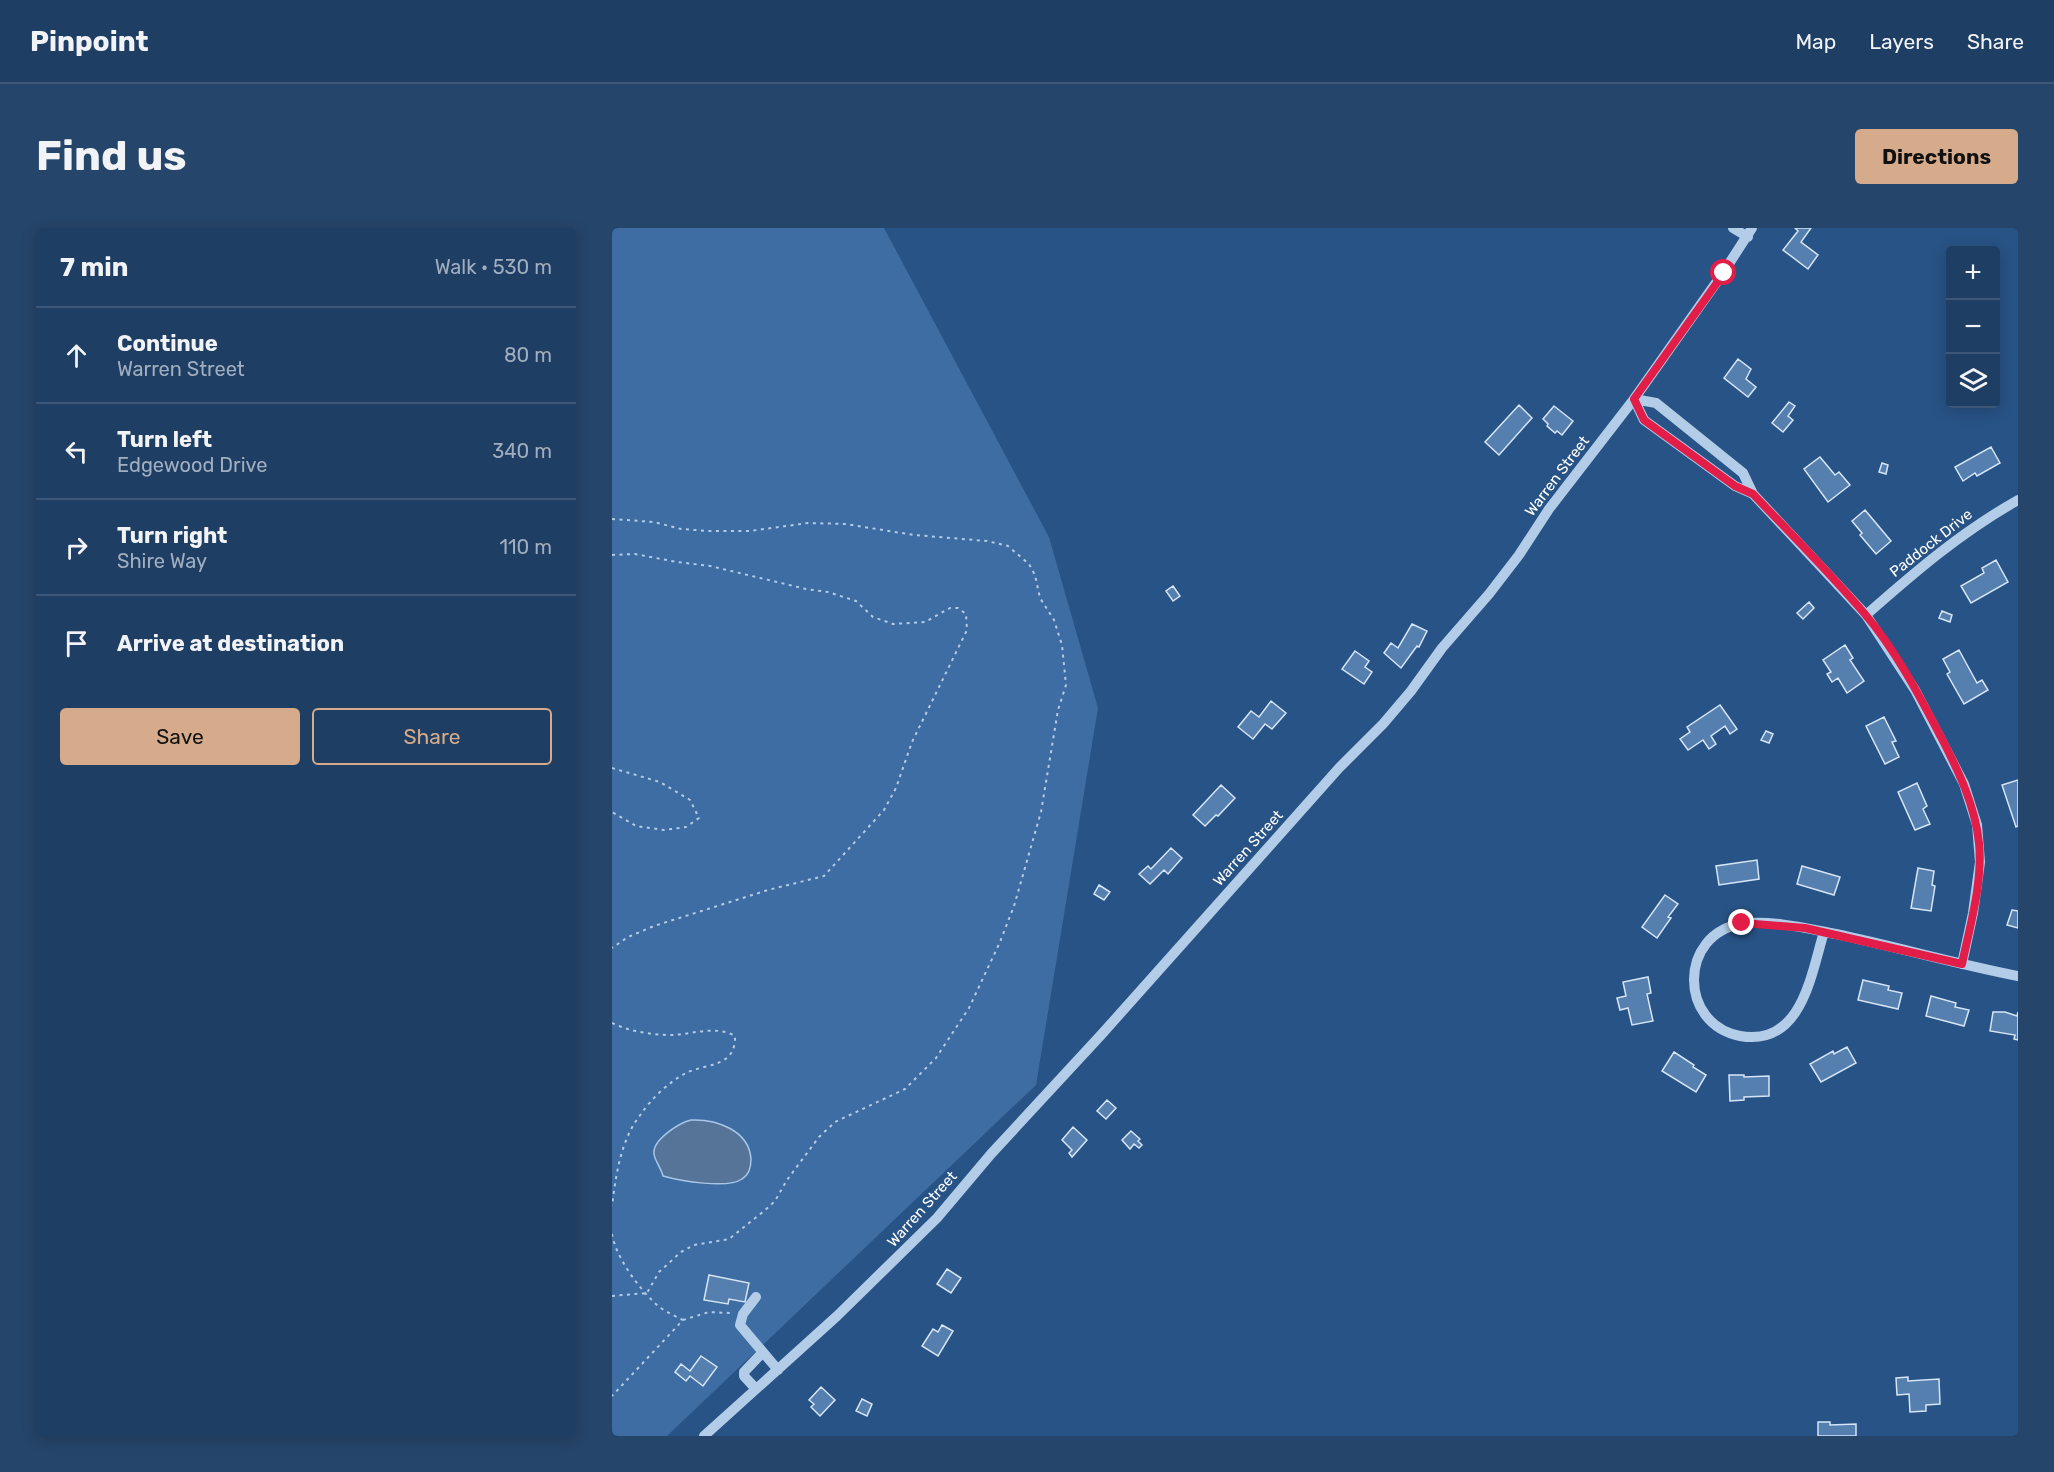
<!DOCTYPE html>
<meta charset="utf-8">
<style>
:root{--surface:#1e3e64;--page:#26456a;--text:#f1f3f6;--muted:#a1aebf;--line:#3c5778;--accent:#d6ab8b}
body{margin:0;font-family:Rubik,sans-serif;background:var(--page);color:var(--text)}
.controls{position:absolute;right:18px;top:18px;display:grid;overflow:hidden;border-radius:6px;box-shadow:0 3px 15px #0003}
.controls button{width:54px;height:54px;display:grid;place-items:center;padding:0;border:0;border-bottom:2px solid var(--line);background:var(--surface);color:var(--text);font:30px sans-serif}
.stop{position:absolute;width:18px;height:18px;margin:-14px;border:4px solid #e11d48;border-radius:50%;background:#fff}
.stop.end{background:#e11d48;border-color:#fff;box-shadow:0 2px 6px #0008}
.list{margin:0;padding:0;list-style:none}
h2{display:flex;justify-content:space-between;align-items:center;height:78px;margin:0;padding:0 24px;font-size:26px}
h2 small{font-size:20px;font-weight:400;color:var(--muted)}
.list li{display:grid;grid-template-columns:39px 1fr auto;gap:18px;align-items:center;box-sizing:border-box;height:96px;padding:0 24px;border-top:2px solid var(--line)}
.list b{display:block;font-size:22px;white-space:nowrap}
.list p{margin:0;font-size:20px;white-space:nowrap;color:var(--muted)}
.list em{font-size:20px;font-style:normal;color:var(--muted)}
.actions{display:flex;gap:12px;padding:18px 24px}
.actions a{flex:1;padding:14px 0;border:2px solid var(--accent);border-radius:6px;text-align:center;font-size:21px;color:var(--accent)}
.actions .main{background:var(--accent);color:#111}
.icon{flex:none;width:33px;height:33px;fill:none;stroke:currentColor;stroke-width:2;stroke-linecap:round;stroke-linejoin:round}
.map{position:relative;flex:none;width:1406px;height:1208px;overflow:hidden;border-radius:6px}
header{display:flex;align-items:center;gap:36px;box-sizing:border-box;height:84px;padding:0 30px;background:var(--surface);border-bottom:2px solid var(--line)}
header strong{font-size:28px}
nav{display:flex;gap:33px;margin-inline-start:auto;font-size:21px}
.intro{display:flex;align-items:center;justify-content:space-between;box-sizing:border-box;height:144px;padding:0 36px}
h1{margin:0;font-size:42px}
.button{padding:15px 27px;border-radius:6px;background:var(--accent);color:#111;font-size:21px;font-weight:700}
main{display:flex;gap:36px;padding:0 36px}
aside{flex:1;background:var(--surface);border-radius:6px;box-shadow:0 3px 15px #0003}
.map>svg:first-child{display:block}
</style>
<header>
<strong>Pinpoint</strong>
<nav><a>Map</a><a>Layers</a><a>Share</a></nav>
</header>
<div class="intro"><h1>Find us</h1><a class="button">Directions</a></div>
<main>
<aside>
<h2>7 min<small>Walk · 530 m</small></h2>
<ul class="list">
<li><svg class="icon" aria-label="ahead" viewBox="0 0 24 24"><path d="M12 20V5M6 11l6-6 6 6"/></svg><div><b>Continue</b><p>Warren Street</p></div><em>80 m</em></li>
<li><svg class="icon" aria-label="left" viewBox="0 0 24 24"><path d="M17 20v-9H6M10 6l-5 5 5 5"/></svg><div><b>Turn left</b><p>Edgewood Drive</p></div><em>340 m</em></li>
<li><svg class="icon" aria-label="right" viewBox="0 0 24 24"><path d="M7 20v-9h11M14 6l5 5-5 5"/></svg><div><b>Turn right</b><p>Shire Way</p></div><em>110 m</em></li>
<li><svg class="icon" aria-label="arrive" viewBox="0 0 24 24"><path d="M6 21V4h12l-3 4 3 4H6"/></svg><div><b>Arrive at destination</b></div></li>
</ul>
<div class="actions"><a class="main">Save</a><a>Share</a></div>
</aside>
<div class="map">
<svg width="1406" height="1208" viewBox="0 0 1406 1208">
<rect width="100%" height="100%" fill="#285386"/>
<path fill="#3d6da2" d="M0,0H272L437,309L486,480L424,857L55,1208H0Z"/>
<path fill="#567497" stroke="#a8c7e8" stroke-width="1.5" d="M79,892C104,891 137,902 139,931C139,939 137,947 130,951C116,961 68,953 51,948C49,940 43,933 42,926C40,912 67,895 79,892Z"/>
<path fill="#557faf" stroke="#d6e5f6" stroke-width="1.5" d="M1183,0H1199L1189,14L1206,27L1196,41L1171,22L1186,3Z
M1126,131L1139,141L1134,151L1144,159L1136,169L1112,150Z
M1177,174L1183,178L1176,188L1181,192L1171,204L1160,195Z
M907,177L920,190L887,227L873,214Z
M942,178L961,193L950,207L945,203L943,205L935,198L936,196L931,191Z
M1379,219L1388,235L1365,248L1363,245L1351,253L1343,239Z
M1208,229L1223,247L1227,244L1238,257L1216,274L1192,241Z
M1270,235L1276,237L1274,246L1267,244Z
M1253,282L1279,313L1264,326L1248,307L1250,305L1240,293Z
M1384,332L1396,354L1359,375L1349,358L1372,345L1370,340Z
M561,358L568,368L561,373L554,363Z
M1197,374L1202,380L1191,391L1185,385Z
M1330,383L1340,387L1338,394L1327,390Z
M800,396L815,403L807,419L805,418L789,440L772,425L779,415L786,420Z
M1233,417L1241,430L1238,432L1252,453L1235,465L1226,450L1220,454L1215,446L1219,444L1211,432Z
M1347,422L1365,455L1370,452L1376,462L1352,476L1335,446L1338,444L1331,431Z
M743,423L757,433L753,439L760,444L752,456L730,441Z
M659,473L674,485L660,501L653,496L641,511L626,499L639,483L647,489Z
M1108,477L1125,501L1118,506L1113,498L1099,508L1104,516L1097,521L1091,512L1076,522L1068,511L1078,504L1075,499Z
M1272,489L1284,513L1280,514L1287,529L1273,536L1254,498Z
M1154,503L1161,506L1157,515L1149,512Z
M1406,552V598L1404,599L1390,557Z
M1305,555L1315,578L1311,581L1318,596L1303,602L1286,564Z
M609,557L623,570L606,588L604,587L593,598L581,587Z
M559,620L570,630L556,646L552,642L538,656L527,646L536,638L539,641Z
M1145,632L1147,651L1107,657L1104,638Z
M1190,638L1228,649L1222,667L1185,656Z
M1306,640L1322,643L1320,657L1323,658L1319,683L1299,680Z
M487,657L498,664L492,672L482,666Z
M1053,667L1066,676L1056,689L1059,690L1045,710L1030,699Z
M1400,682L1406,683V700L1395,697Z
M1036,749L1039,765L1035,766L1041,793L1020,797L1016,780L1008,782L1005,770L1014,768L1011,754Z
M1251,752L1277,758L1276,762L1290,765L1286,781L1246,772Z
M1319,768L1344,775L1343,779L1357,782L1352,798L1314,788Z
M1381,784H1393L1405,788L1406,784V812L1402,811L1403,807L1378,803Z
M1235,819L1244,835L1209,854L1198,836L1221,823L1222,826Z
M1062,824L1082,837L1081,839L1094,847L1084,864L1050,843Z
M1117,847H1132V849L1157,848V868L1132,869V872L1118,873Z
M495,872L504,880L494,891L485,883Z
M461,899L475,912L460,929L457,925L460,922L450,912Z
M519,903L528,911L526,913L530,917L527,920L522,916L518,921L510,912Z
M335,1041L349,1050L339,1065L325,1056Z
M97,1047L137,1055L133,1074L117,1071L116,1076L92,1072Z
M330,1097L341,1103L326,1128L310,1118L321,1101L326,1104Z
M89,1128L105,1139L91,1158L78,1148L74,1153L63,1144L69,1136L78,1143Z
M1296,1149V1153L1327,1151L1328,1176L1314,1177V1183L1298,1184L1297,1166L1285,1167L1284,1150Z
M209,1159L223,1172L208,1188L199,1179L202,1176L197,1172Z
M250,1171L260,1176L255,1188L244,1183Z
M1206,1194H1218V1197L1244,1196V1208H1206Z"/>
<g fill="none" stroke-linecap="round" stroke-linejoin="round">
<path stroke="#b3cce8" stroke-width="2" stroke-dasharray="3 4.5" stroke-linecap="butt" d="M0,291L42,294L69,301L97,303H138L196,295L233,296L302,307L375,313L396,318L417,336L423,347L428,370L442,392L450,417L454,457L446,482L429,584L402,678L388,714L357,780L324,830L293,861L223,894L207,909L175,952L163,973L152,983L117,1011L82,1017L69,1024L47,1044L35,1065
M0,327L23,326L65,334L98,338L194,361L216,364L244,373L261,389L281,396L313,394L338,380H346L354,386L355,402L300,514L284,560L272,582L212,648L156,662L42,698L16,709L0,720
M0,540L48,554L78,572L87,590L74,599L52,602L24,598L0,584
M0,795C17,803 35,806 54,807C77,808 102,796 123,808C124,840 94,835 74,845C58,853 39,871 29,886C9,911 4,946 0,978
M0,1006C4,1030 28,1062 46,1078C54,1084 63,1088 71,1092L0,1168
M0,1068L35,1065
M71,1092L97,1084L118,1085"/>
<path stroke="#b3cce8" stroke-width="10" d="M1121,0L1136,9
M1022,171L1044,175L1131,245L1141,266L1254,387L1303,462L1352,556L1365,597L1368,634L1361,685L1350,736
M1022,171L1032,192L1123,258L1141,266
M1254,387C1304,343 1348,305 1406,272
M1212,704C1199,746 1190,819 1128,808C1066,796 1067,706 1129,696C1155,691 1198,701 1224,706C1285,719 1345,736 1406,748
M144,1069L131,1086L128,1097L166,1142
M144,1161L132,1148V1144L151,1124
M92,1208L225,1088L325,990L379,926L489,807L727,540L771,496L799,463L830,420L877,366L907,327L937,281L1022,171L1111,45L1140,0"/>
</g>
<g fill="none" stroke-linecap="round" stroke-linejoin="round">
<path stroke="#e11d48" stroke-width="8" d="M1112,45L1022,171L1032,192L1123,258L1141,266C1178,305 1217,344 1252,385C1283,421 1307,467 1329,509C1346,542 1363,577 1367,615C1371,653 1358,698 1350,736L1193,700L1130,695"/>
</g>
<g text-anchor="middle" dominant-baseline="central" stroke-width="5" stroke-linejoin="round" paint-order="stroke">
<g font-size="15" fill="#fff" stroke="#285386">
<text transform="translate(945 248) rotate(-53)">Warren Street</text>
<text transform="translate(1319 315) rotate(-38)">Paddock Drive</text>
<text transform="translate(636 620) rotate(-48)">Warren Street</text>
<text transform="translate(310 981) rotate(-48)">Warren Street</text>
</g>
</g>
</svg>
<div class="controls">
<button>+</button>
<button>−</button>
<button><svg class="icon" aria-label="layers" viewBox="0 0 24 24"><path d="M12 4l9 5-9 5-9-5zM3 14l9 5 9-5"/></svg></button>
</div>
<div class="stop" style="left:1112px;top:45px"></div>
<div class="stop end" style="left:1130px;top:695px"></div>
</div>
</main>
